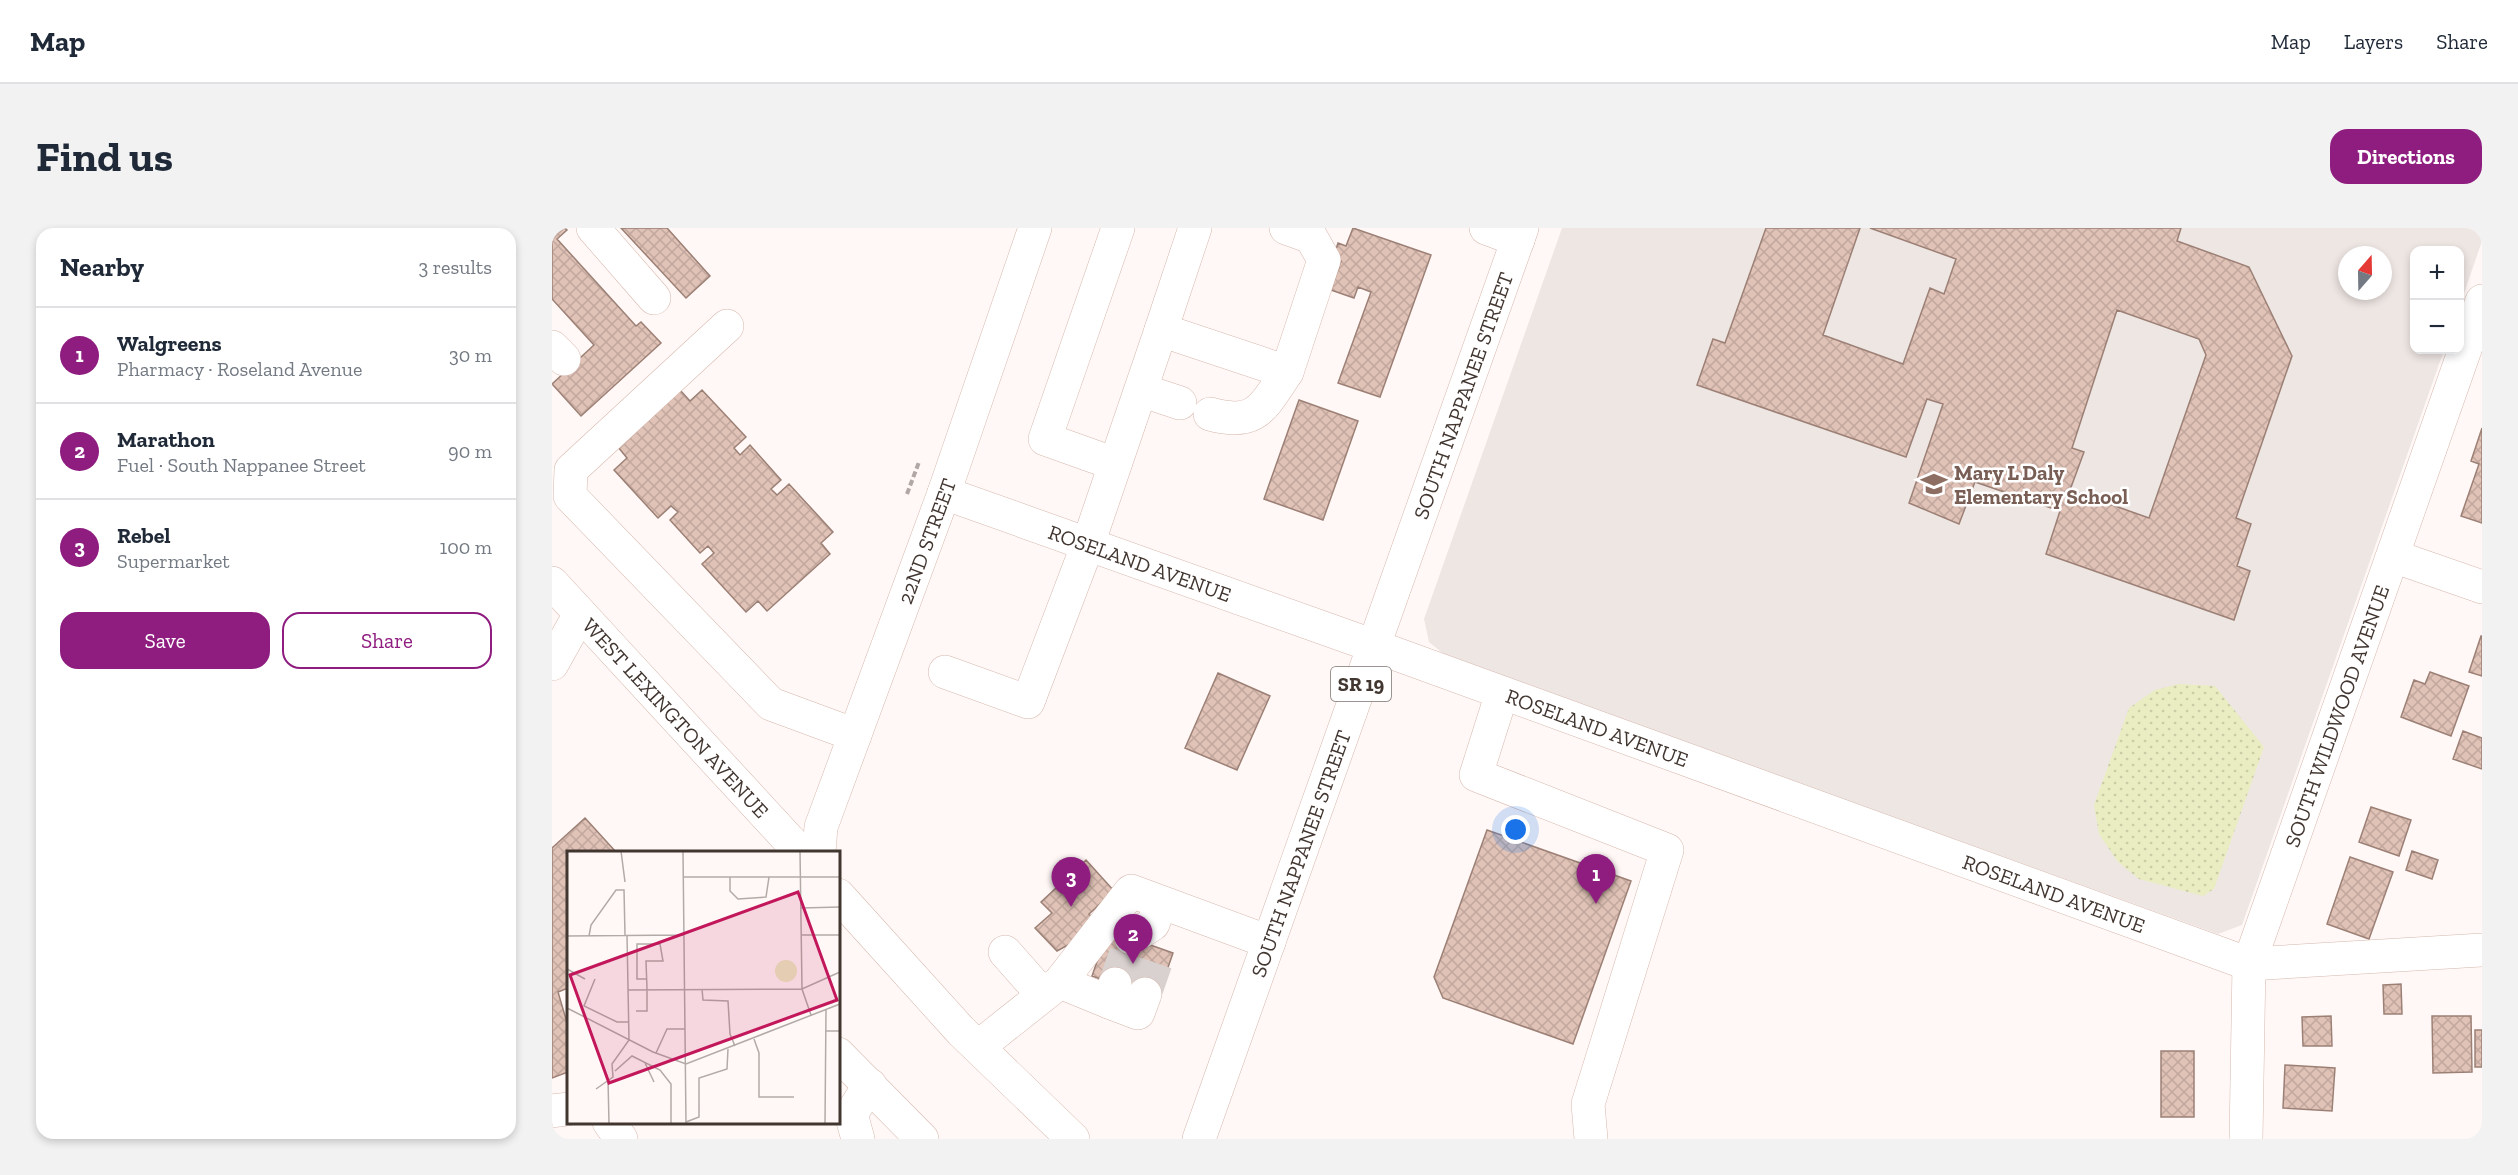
<!DOCTYPE html>
<meta charset="utf-8">
<style>
:root{--surface:#fff;--page:#f2f2f3;--text:#1f2937;--muted:#747a83;--line:#e0e1e3;--accent:#8e1d7f}
body{margin:0;font-family:"Zilla Slab",serif;background:var(--page);color:var(--text)}
.controls{position:absolute;right:18px;top:18px;display:grid;overflow:hidden;border-radius:12px;box-shadow:0 3px 9px #0003}
.controls button{width:54px;height:54px;display:grid;place-items:center;padding:0;border:0;border-bottom:2px solid var(--line);background:var(--surface);color:var(--text);font:30px sans-serif}
.compass{position:absolute;left:1786px;top:18px;width:54px;height:54px;border-radius:50%;background:var(--surface);box-shadow:0 3px 9px #0003;rotate:20deg}
.you{position:absolute;left:964px;top:602px;width:21px;height:21px;margin:-15px;border:4px solid #fff;border-radius:50%;background:#1a73e8;box-shadow:0 0 0 9px #1a73e833}
.badge{display:grid;place-items:center;width:39px;height:39px;border-radius:50%;background:var(--accent);color:#fff;font-size:20px;font-weight:700}
.pin{position:absolute;translate:-50% -50px;filter:drop-shadow(0 2px 3px #0008)}
.pin::after{content:'';position:absolute;top:32px;width:21px;height:18px;background:inherit;clip-path:polygon(0 0,100% 0,50% 100%)}
.list{margin:0;padding:0;list-style:none}
h2{display:flex;justify-content:space-between;align-items:center;height:78px;margin:0;padding:0 24px;font-size:26px}
h2 small{font-size:20px;font-weight:400;color:var(--muted)}
.list li{display:grid;grid-template-columns:39px 1fr auto;gap:18px;align-items:center;box-sizing:border-box;height:96px;padding:0 24px;border-top:2px solid var(--line)}
.list b{display:block;font-size:22px;white-space:nowrap}
.list p{margin:0;font-size:20px;white-space:nowrap;color:var(--muted)}
.list em{font-size:20px;font-style:normal;color:var(--muted)}
.actions{display:flex;gap:12px;padding:18px 24px}
.actions a{flex:1;padding:14px 0;border:2px solid var(--accent);border-radius:18px;text-align:center;font-size:21px;color:var(--accent)}
.actions .main{background:var(--accent);color:#fff}
.map{position:relative;flex:none;width:1930px;height:911px;overflow:hidden;border-radius:18px}
header{display:flex;align-items:center;gap:36px;box-sizing:border-box;height:84px;padding:0 30px;background:var(--surface);border-bottom:2px solid var(--line)}
header strong{font-size:28px}
nav{display:flex;gap:33px;margin-inline-start:auto;font-size:21px}
.intro{display:flex;align-items:center;justify-content:space-between;box-sizing:border-box;height:144px;padding:0 36px}
h1{margin:0;font-size:42px}
.button{padding:15px 27px;border-radius:18px;background:var(--accent);color:#fff;font-size:21px;font-weight:700}
main{display:flex;gap:36px;padding:0 36px}
aside{flex:1;background:var(--surface);border-radius:18px;box-shadow:0 3px 9px #0003}
.map>svg:first-child{display:block}
</style>
<header>
<strong>Map</strong>
<nav><a>Map</a><a>Layers</a><a>Share</a></nav>
</header>
<div class="intro"><h1>Find us</h1><a class="button">Directions</a></div>
<main>
<aside>
<h2>Nearby<small>3 results</small></h2>
<ul class="list">
<li><span class="badge">1</span><div><b>Walgreens</b><p>Pharmacy · Roseland Avenue</p></div><em>30 m</em></li>
<li><span class="badge">2</span><div><b>Marathon</b><p>Fuel · South Nappanee Street</p></div><em>90 m</em></li>
<li><span class="badge">3</span><div><b>Rebel</b><p>Supermarket</p></div><em>100 m</em></li>
</ul>
<div class="actions"><a class="main">Save</a><a>Share</a></div>
</aside>
<div class="map">
<svg width="1930" height="911" viewBox="0 0 1930 911">
<defs>
<pattern id="green-dots" width="8" height="8" patternUnits="userSpaceOnUse" patternTransform="scale(1.5)"><rect width="8" height="8" fill="#eaedc1"/><path d="M2 2h.1M6 6h.1" fill="none" stroke="#cacca6" stroke-width="1.8" stroke-linecap="round"/></pattern>
<pattern id="building-cross-hatch" width="8" height="8" patternUnits="userSpaceOnUse" patternTransform="scale(1.5)"><rect width="8" height="8" fill="#e0c2b6"/><path d="M0 0l8 8M0 8l8-8" fill="none" stroke="#c1a79d"/></pattern>
</defs>
<rect width="100%" height="100%" fill="#fff8f6"/>
<path fill="#eee6e3" fill-rule="evenodd" d="M1010,0H1930V13L1908,77V22H1862V122H1892L1690,697L1666,706L894,428L877,414L872,391ZM1795,27H1831V63H1795Z"/>
<path fill="url(#green-dots)" d="M1627,456L1663,458L1712,519L1662,661L1651,668L1587,651L1566,634L1547,606L1542,577L1577,480L1603,462Z"/>
<path fill="url(#building-cross-hatch)" stroke="#9c8076" stroke-width="1.5" fill-rule="evenodd" d="M0,0H13L15,2L5,11L84,98L89,94L109,115L29,188L0,156L42,117L0,71Z
M69,0H115L158,48L134,70Z
M801,0L879,27L828,169L786,155L819,64L806,59L802,70L779,62L789,33L781,30L786,15L794,18Z
M1214,0H1308L1271,107L1351,136L1378,60L1392,66L1404,31L1318,0H1629L1625,13L1697,39L1740,128L1684,290L1699,296L1685,338L1698,343L1682,392L1494,326L1508,283L1423,254L1407,296L1357,275L1391,176L1375,171L1354,229L1145,157L1161,111L1173,115ZM1565,82L1647,111L1654,127L1597,290L1518,262L1532,224L1520,220Z
M128,162L138,173L150,162L194,209L182,220L188,227L198,217L229,252L219,261L225,267L237,256L281,304L269,315L278,326L215,383L206,373L194,384L150,336L162,325L156,318L148,325L118,292L126,284L119,278L106,290L62,242L75,230L66,219Z
M747,172L806,193L771,292L712,271Z
M1930,200V295L1909,288L1927,236L1919,233Z
M1929,408H1930V448L1917,444Z
M1878,444L1917,458L1899,508L1849,489L1862,452L1873,456Z
M666,445L718,468L685,542L633,520Z
M1911,503L1930,510V541L1901,531Z
M1819,579L1859,592L1847,628L1807,614Z
M33,590L64,624H16V760L6,764L16,798V844L0,850V620Z
M935,602L1079,653L1021,816L891,770L882,749Z
M1860,623L1886,632L1880,651L1854,642Z
M1798,629L1841,644L1817,711L1775,696Z
M534,632L562,663L537,686L541,690L527,711L505,723L483,700L500,685L489,674Z
M556,702L621,725L605,771L540,748Z
M1849,756L1850,786H1832L1831,757Z
M1779,788L1780,818H1751L1750,789Z
M1880,788H1919L1920,844L1881,845Z
M1923,802H1930V839H1923Z
M1609,823H1642V889H1609Z
M1733,837L1783,840L1780,883L1731,880Z"/>
<g fill="none" stroke-linecap="round" stroke-linejoin="round">
<path stroke="#d9d1cf" stroke-width="33" stroke-dasharray="33 16" stroke-linecap="butt" d="M563,756L579,710
M593,766L609,720"/>
<g stroke="#d6b8ad" stroke-width="34">
<g id="minor">
<path d="M41,0L102,70"/>
<path d="M934,0L966,12"/>
<path d="M175,98L19,242L18,268L219,476L303,507"/>
<path d="M609,102L643,0"/>
<path d="M0,119L12,131"/>
<path d="M589,162L628,175"/>
<path d="M658,186C705,199 711,179 735,144"/>
<path d="M563,236L493,211L566,0"/>
<path id="s1" d="M392,265L822,418L1697,736L1930,722"/>
<path d="M1841,328L1930,359"/>
<path d="M0,436L28,386"/>
<path d="M393,444L476,474L536,316L609,102L735,144L772,32L759,9L734,0"/>
<path d="M950,465L924,547L1115,622L1036,876L1039,911"/>
<path id="s2" d="M267,624L269,599L392,265L483,0"/>
<path d="M579,710L601,696L609,675"/>
<path d="M453,724L491,767"/>
<path d="M508,754L557,774L563,756"/>
<path d="M557,774L586,785L593,766"/>
<path d="M426,819L508,754L579,663L717,714"/>
<path d="M286,826L370,911"/>
<path d="M0,883L16,881"/>
<path d="M57,894L69,911"/>
<path d="M306,911L299,886L318,857"/>
<path id="s3" d="M1694,911L1697,736L1930,73"/>
</g>
</g>
<g stroke="#d6b8ad" stroke-width="34">
<g id="major">
<path id="s4" d="M0,355L248,624"/>
<path d="M286,667L409,803L521,911"/>
<path id="s5" d="M647,911L970,0"/>
</g>
</g>
<path stroke="#b1a8a5" stroke-width="4" stroke-dasharray="6 3" stroke-linecap="butt" d="M355,266L367,234"/>
<use href="#minor" stroke="#fff" stroke-width="33"/>
<use href="#major" stroke="#fff" stroke-width="33"/>
</g>
<defs>
<g id="school-bare" transform="scale(2.07)"><path d="M0-5L7-2L0 1L-7-2ZM-4 1L0 2.5L4 1V4Q0 6-4 4Z" fill="#8d6e63" stroke="#fff" stroke-width="2.5" paint-order="stroke"/></g>
</defs>
<g fill-rule="evenodd">
<use href="#school-bare" x="1382" y="256"/>
</g>
<g text-anchor="middle" dominant-baseline="central" stroke-width="5" stroke-linejoin="round" paint-order="stroke">
<rect fill="#fff" stroke="#7b726f" stroke-width="1.5" x="779" y="439" width="60" height="34" rx="4.5"/>
<g font-size="20" font-weight="bold" fill="#423631">
<text x="809" y="456">SR 19</text>
</g>
<g font-size="21" fill="#423631" stroke="#fff">
<text stroke="none"><textPath href="#s5" startOffset="789">SOUTH NAPPANEE STREET</textPath></text>
<text stroke="none"><textPath href="#s2" startOffset="330">22ND STREET</textPath></text>
<text stroke="none"><textPath href="#s1" startOffset="208">ROSELAND AVENUE</textPath></text>
<text stroke="none"><textPath href="#s3" startOffset="438">SOUTH WILDWOOD AVENUE</textPath></text>
<text stroke="none"><textPath href="#s4" startOffset="183">WEST LEXINGTON AVENUE</textPath></text>
<text stroke="none"><textPath href="#s1" startOffset="694">ROSELAND AVENUE</textPath></text>
<text stroke="none"><textPath href="#s5" startOffset="303">SOUTH NAPPANEE STREET</textPath></text>
<text stroke="none"><textPath href="#s1" startOffset="1180">ROSELAND AVENUE</textPath></text>
</g>
<g font-size="21" font-weight="bold" fill="#785e54" stroke="#fff" text-anchor="start">
<text x="1402" y="244">Mary L Daly<tspan x="1402" dy="24">Elementary School</tspan></text>
</g>
</g>
<g transform="translate(15 623)">
<rect width="273" height="273" fill="#fff8f6"/>
<path d="M208 120a11 11 0 1 1 22 0a11 11 0 1 1-22 0Z" fill="#eaedc1"/>
<path fill="none" stroke="#b3aaa7" stroke-width="1.5" d="M54,0L58,31M116,0L119,273M233,0L235,138L244,164M116,26H273M163,26V40L171,48L199,46L202,26M234,57L273,56M234,84H273M0,85L117,84M22,85L24,74L49,39H57L58,84M0,118L18,128M28,128L17,155L50,171H61M135,138L136,149L161,150L163,183L168,195M61,139L235,138L273,121M0,157L86,201L119,213L273,153M69,160H80V138L79,110H96L93,93H70V128H80M259,180H273V170M187,188L192,202V246H227M89,202L100,178H118M78,212L87,231M48,220L65,205L93,219L104,233V273M41,228L42,273M29,238L46,226L45,213L62,189L60,84M119,271L132,266V227L160,218L161,198M258,273L259,159"/>
<path fill="#c2185b" fill-opacity="0.15" stroke="#c2185b" stroke-width="3" d="M231,41L270,149L42,232L3,124Z"/>
<rect width="273" height="273" fill="none" stroke="#423631" stroke-width="3"/>
</g>
</svg>
<div class="controls">
<button>+</button>
<button>−</button>
</div>
<svg class="compass" viewBox="-18 -18 36 36"><path d="M0-13l5 13h-10z" fill="#e53935"/><path d="M0 13l5-13h-10z" fill="#747a83"/></svg>
<div class="you"></div>
<div class="pin badge" style="left:1044px;top:676px">1</div>
<div class="pin badge" style="left:581px;top:736px">2</div>
<div class="pin badge" style="left:519px;top:679px">3</div>
</div>
</main>
